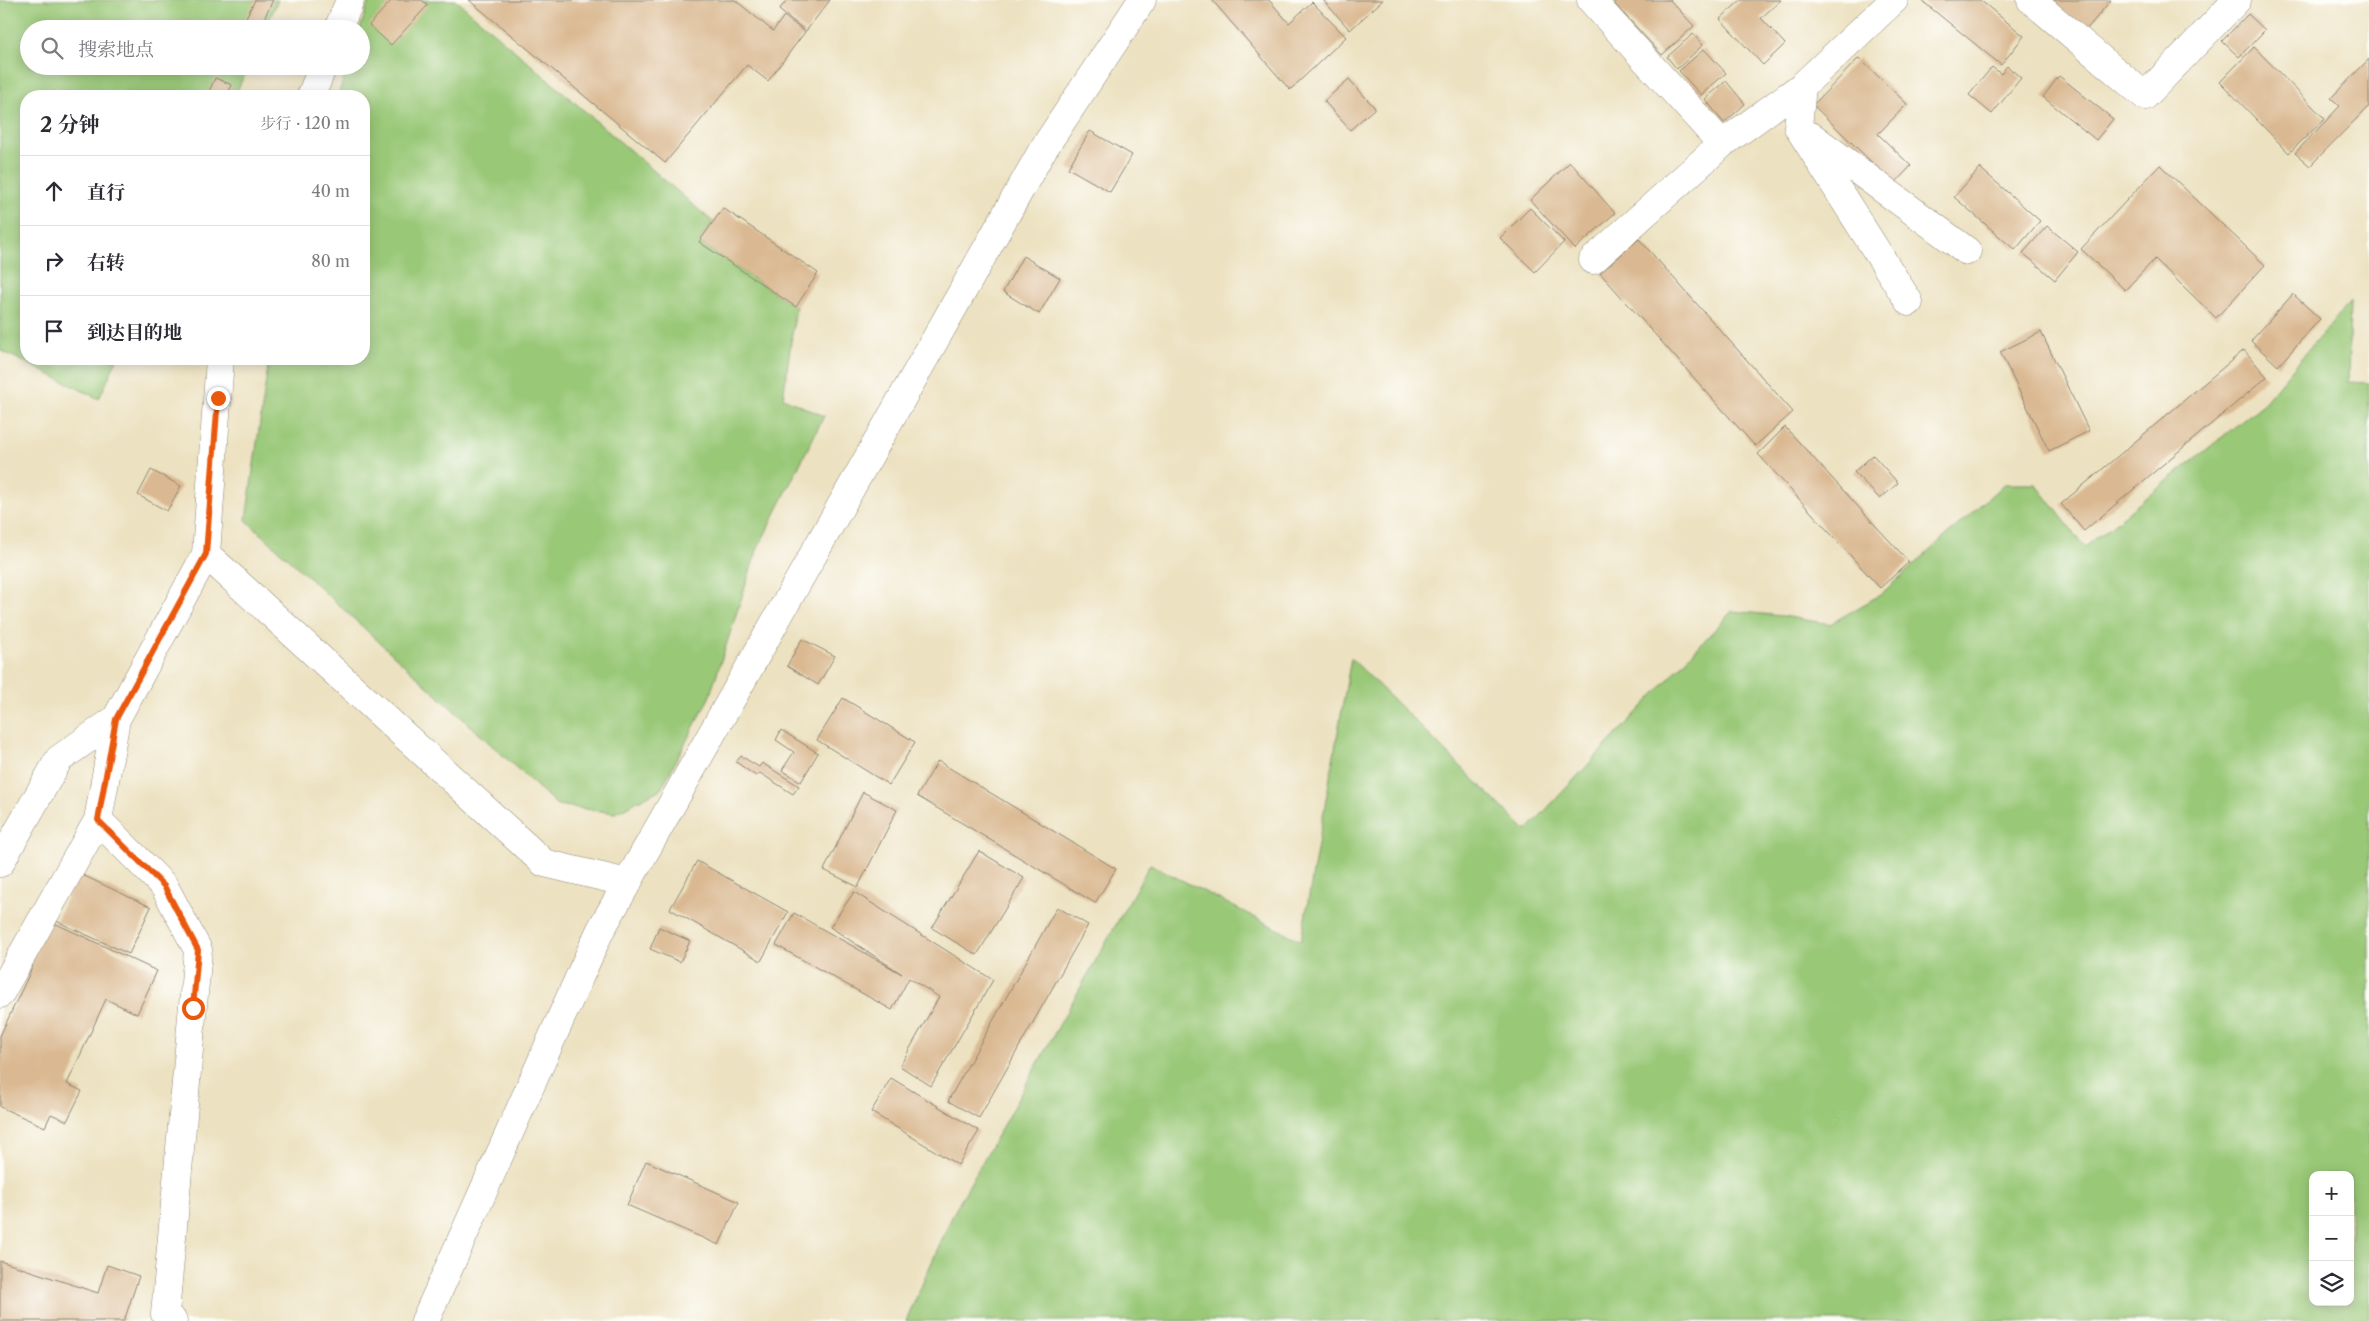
<!DOCTYPE html>
<html lang="zh">
<meta charset="utf-8">
<style>
:root{--surface:#fff;--page:#f2f2f3;--text:#2b2b33;--muted:#7c7c81;--line:#e1e1e2}
body{margin:0;font-family:"Libre Caslon Text","Noto Serif SC",serif;background:var(--page);color:var(--text)}
.controls{position:absolute;right:15px;bottom:15px;display:grid;overflow:hidden;border-radius:10px;box-shadow:0 2px 12px #0003}
.controls button{width:45px;height:45px;display:grid;place-items:center;padding:0;border:0;border-bottom:1px solid var(--line);background:var(--surface);color:var(--text);font:25px sans-serif}
.stop{position:absolute;width:15px;height:15px;margin:-11px;border:4px solid #ea580c;border-radius:50%;background:#fff}
.stop.end{background:#ea580c;border-color:#fff;box-shadow:0 1px 5px #0008}
.list{margin:0;padding:0;list-style:none}
h2{display:flex;justify-content:space-between;align-items:center;height:65px;margin:0;padding:0 20px;font-size:21px}
h2 small{font-size:16px;font-weight:400;color:var(--muted)}
.list li{display:grid;grid-template-columns:32px 1fr auto;gap:15px;align-items:center;box-sizing:border-box;height:70px;padding:0 20px;border-top:1px solid var(--line)}
.list b{display:block;font-size:19px;white-space:nowrap}
.list em{font-size:16px;font-style:normal;color:var(--muted)}
.icon{flex:none;width:28px;height:28px;fill:none;stroke:currentColor;stroke-width:2;stroke-linecap:round;stroke-linejoin:round}
.map{position:relative;flex:none;width:2369px;height:1321px;overflow:hidden}
.search{position:absolute;background:var(--surface);box-shadow:0 2px 12px #0003;left:20px;top:20px;width:350px;height:55px;display:flex;align-items:center;gap:12px;box-sizing:border-box;padding:0 18px;border-radius:28px;color:var(--muted);font-size:19px}
.panel{position:absolute;background:var(--surface);box-shadow:0 2px 12px #0003;left:20px;top:90px;width:350px;height:275px;border-radius:20px}
.map>svg:first-child{display:block}
</style>
<div class="map">
<svg width="2369" height="1321" viewBox="0 0 2369 1321">
<rect width="100%" height="100%" fill="#fdfcf7"/>
<filter id="ink" filterUnits="userSpaceOnUse"><feTurbulence type="fractalNoise" baseFrequency=".02" numOctaves="2"/><feDisplacementMap in="SourceGraphic" scale="10" xChannelSelector="R" yChannelSelector="G"/><feConvolveMatrix kernelMatrix="1 2 1 2 8 2 1 2 1" color-interpolation-filters="sRGB"/></filter>
<filter id="wash" filterUnits="userSpaceOnUse"><feTurbulence type="fractalNoise" baseFrequency=".0096" numOctaves="4" result="noise"/><feDisplacementMap in="SourceGraphic" scale="20" xChannelSelector="R" yChannelSelector="G"/><feGaussianBlur stdDeviation="1.12" result="paint"/><feColorMatrix in="noise" values="0 0 0 0 0 0 0 0 0 0 0 0 0 0 0 0 0 1.4 0 .05"/><feComposite in="paint" operator="in"/></filter>
<g filter="url(#wash)">
<rect width="100%" height="100%" fill="#ece1c0"/>
<path fill="#99c877" stroke="#627a51" fill-rule="evenodd" d="M0,0H278L265,29H29V66H248L235,96H26V359H117L99,399L0,350Z
M369,0H456L713,222L699,242L796,307L783,398L824,416L757,550L709,698L661,789L615,813L557,805L246,520L269,359H364V96H338L348,66H361L360,29Z
M2350,301L2348,382L2369,383V1321H906L953,1214L1150,864L1301,941L1351,658L1526,831L1732,611L1782,616L1830,624L1880,595L2004,484H2036L2085,547L2262,405ZM2313,1175H2350V1302H2313Z"/>
<g id="blocks">
<path fill="#dab992" d="M255,0H273L259,29H240Z
M392,0H422L428,5L391,45L369,25Z
M469,0H735L773,31L784,16L805,32L768,81L747,65L665,163Z
M787,0H830L806,31L779,10Z
M1212,0H1269L1289,23L1312,2L1346,37L1290,90Z
M1323,0H1383L1350,30Z
M1618,0H1670L1694,26L1662,55L1614,3Z
M1741,0H1781L1761,18L1785,44L1763,65L1720,19Z
M1921,0H1980L2024,36L2001,65Z
M2049,0H2111L2086,30Z
M2248,14L2265,30L2239,57L2222,41Z
M1693,34L1703,45L1677,69L1667,57Z
M2254,47L2325,119L2289,153L2220,82Z
M1704,49L1726,73L1701,95L1679,71Z
M1859,58L1907,104L1878,134L1911,166L1894,184L1813,105Z
M2369,59V106L2310,166L2295,153L2340,106L2331,98Z
M227,66H241L238,71Z
M2007,66L2021,78L1992,114L1969,95L1992,67L2001,74Z
M2059,76L2113,119L2096,140L2043,97Z
M215,78L232,85L227,96H207Z
M1349,79L1375,108L1350,130L1324,101Z
M1726,81L1745,104L1724,123L1705,99Z
M1090,131L1132,155L1110,192L1068,168Z
M1570,162L1615,213L1575,249L1530,200Z
M2160,165L2265,265L2216,318L2155,259L2125,290L2081,249Z
M1980,168L2040,221L2015,250L1954,197Z
M723,208L818,273L796,307L699,242Z
M1530,208L1564,242L1535,272L1500,238Z
M2047,226L2078,252L2055,280L2023,253Z
M1639,239L1793,412L1755,446L1600,273Z
M1023,256L1060,278L1039,314L1003,292Z
M2293,294L2320,319L2278,366L2251,341Z
M2041,332L2089,431L2049,451L2000,352Z
M2244,350L2267,377L2084,531L2061,504Z
M1785,427L1909,562L1880,588L1758,454Z
M1873,455L1898,483L1880,499L1854,472Z
M151,470L181,486L167,511L138,495Z
M802,639L835,656L818,685L787,666Z
M843,698L915,742L889,785L817,740Z
M781,730L818,753L801,782L782,770L794,752L776,740Z
M741,756L759,767L762,763L799,786L793,794L760,773L756,776L736,762Z
M938,761L1116,869L1095,903L917,796Z
M863,792L897,810L858,887L824,870Z
M979,851L1024,878L977,955L932,928Z
M697,861L788,912L761,961L670,909Z
M78,873L151,907L129,954L56,921Z
M854,892L993,980L931,1086L900,1066L939,997L909,978L892,1010L776,945L794,913L902,974L830,927Z
M1057,907L1088,925L979,1118L948,1101Z
M50,921L157,971L137,1014L106,999L67,1084L82,1091L67,1121L51,1114L45,1127L0,1107V1036L33,966L29,964Z
M659,927L690,941L680,962L650,949Z
M891,1078L979,1131L958,1165L871,1112Z
M646,1161L739,1202L719,1245L627,1205Z
M0,1261L98,1293L107,1265L139,1276L124,1321H0Z"/>
</g>
</g>
<g filter="url(#ink)">
<use href="#blocks" fill-opacity="0" stroke="#8c8676" stroke-width="1"/>
<g fill="none" stroke-linecap="round" stroke-linejoin="round">
<g stroke="#8c8676" stroke-width="29">
<path id="street" d="M1591,0L1722,144L1802,86L1894,0
M2031,0L2145,96L2237,0
M338,29L350,0
M1802,86L1798,127L1909,302
M311,96L323,66
M1811,136L1967,251
M1593,260L1722,144
M220,359L206,554L544,863L628,883
M0,863L59,759L116,719
M0,994L98,820
M173,1321L165,1314L198,950L164,886L98,820L116,719L206,554
M425,1321L600,931L1042,151L1142,0"/>
</g>
<use href="#street" stroke="#fff" stroke-width="28"/>
</g>
</g>
<g fill="none" stroke-linecap="round" stroke-linejoin="round" filter="url(#ink)">
<path stroke="#ea580c" stroke-width="6" d="M193,1008L198,950L164,886L98,820L116,719L206,554L218,398"/>
</g>
</svg>
<div class="controls">
<button>+</button>
<button>−</button>
<button><svg class="icon" aria-label="layers" viewBox="0 0 24 24"><path d="M12 4l9 5-9 5-9-5zM3 14l9 5 9-5"/></svg></button>
</div>
<div class="stop" style="left:193px;top:1008px"></div>
<div class="stop end" style="left:218px;top:398px"></div>
<div class="search"><svg class="icon" aria-label="search" viewBox="0 0 24 24"><circle cx="10" cy="10" r="6"/><path d="M15 15l6 6"/></svg>搜索地点</div>
<section class="panel">
<h2>2 分钟<small>步行 · 120 m</small></h2>
<ul class="list">
<li><svg class="icon" aria-label="ahead" viewBox="0 0 24 24"><path d="M12 20V5M6 11l6-6 6 6"/></svg><div><b>直行</b></div><em>40 m</em></li>
<li><svg class="icon" aria-label="right" viewBox="0 0 24 24"><path d="M7 20v-9h11M14 6l5 5-5 5"/></svg><div><b>右转</b></div><em>80 m</em></li>
<li><svg class="icon" aria-label="arrive" viewBox="0 0 24 24"><path d="M6 21V4h12l-3 4 3 4H6"/></svg><div><b>到达目的地</b></div></li>
</ul>
</section>
</div>
